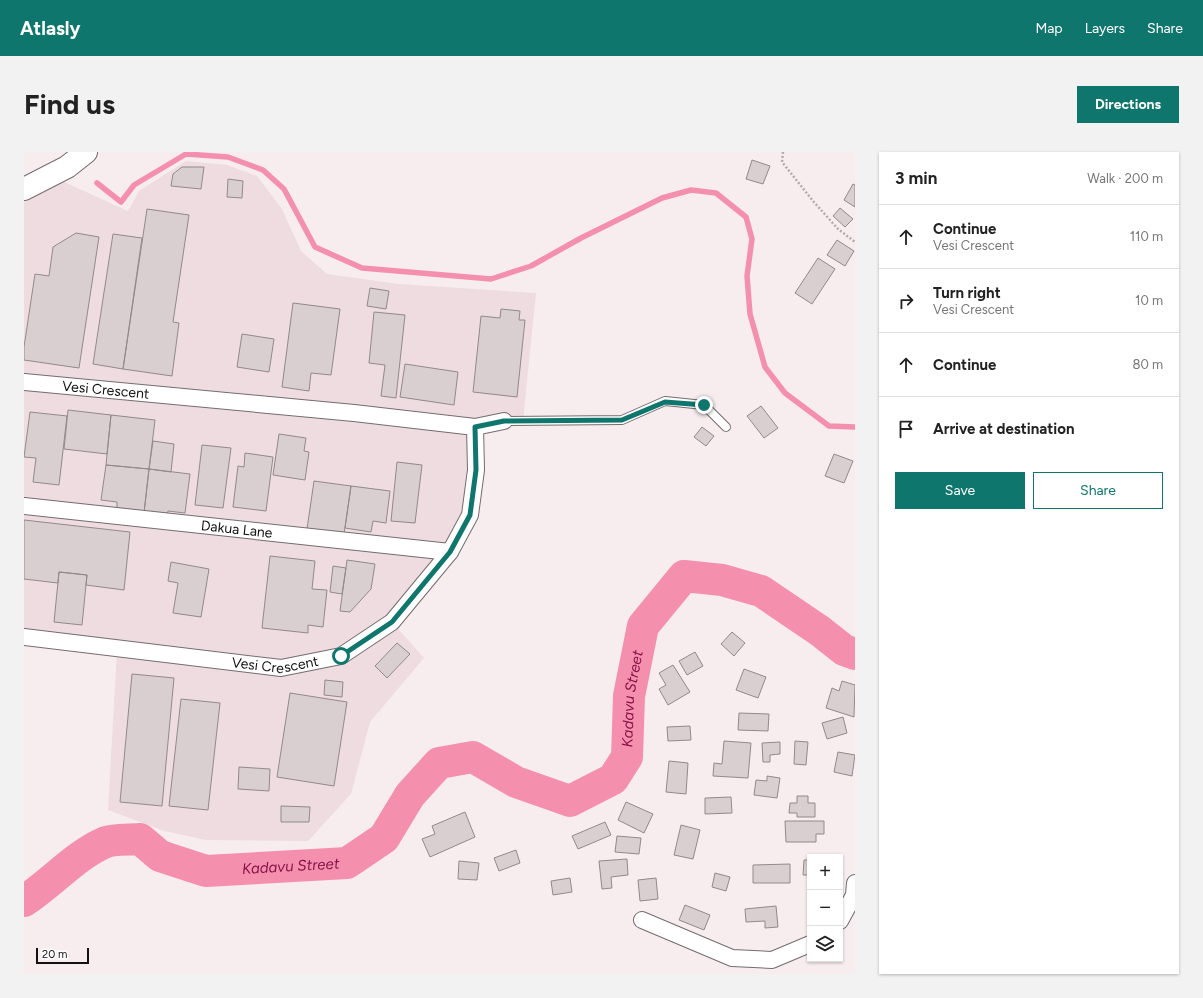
<!DOCTYPE html>
<meta charset="utf-8">
<style>
:root{--surface:#fff;--page:#f2f2f2;--text:#222;--muted:#767676;--line:#e0e0e0;--accent:#0f766e}
body{margin:0;font-family:Figtree,sans-serif;background:var(--page);color:var(--text)}
.controls{position:absolute;right:12px;bottom:12px;display:grid;overflow:hidden;border-radius:0px;box-shadow:0 1px 3px #0004}
.controls button{width:36px;height:36px;display:grid;place-items:center;padding:0;border:0;border-bottom:1px solid var(--line);background:var(--surface);color:var(--text);font:20px sans-serif}
.scale{position:absolute;left:12px;bottom:10px;width:53px;box-sizing:border-box;padding-left:4px;border:2px solid #141111;border-top:0;font-size:11px;line-height:14px;white-space:nowrap;color:#141111;-webkit-text-stroke:3px #fff;paint-order:stroke}
.stop{position:absolute;width:12px;height:12px;margin:-9px;border:3px solid #0f766e;border-radius:50%;background:#fff}
.stop.end{background:#0f766e;border-color:#fff;box-shadow:0 1px 4px #0008}
.list{margin:0;padding:0;list-style:none}
h2{display:flex;justify-content:space-between;align-items:center;height:52px;margin:0;padding:0 16px;font-size:17px}
h2 small{font-size:13px;font-weight:400;color:var(--muted)}
.list li{display:grid;grid-template-columns:26px 1fr auto;gap:12px;align-items:center;box-sizing:border-box;height:64px;padding:0 16px;border-top:1px solid var(--line)}
.list b{display:block;font-size:15px;white-space:nowrap}
.list p{margin:0;font-size:13px;white-space:nowrap;color:var(--muted)}
.list em{font-size:13px;font-style:normal;color:var(--muted)}
.actions{display:flex;gap:8px;padding:12px 16px}
.actions a{flex:1;padding:9px 0;border:1px solid var(--accent);border-radius:0px;text-align:center;font-size:14px;color:var(--accent)}
.actions .main{background:var(--accent);color:#fff}
.icon{flex:none;width:22px;height:22px;fill:none;stroke:currentColor;stroke-width:2;stroke-linecap:round;stroke-linejoin:round}
.map{position:relative;flex:none;width:831px;height:822px;overflow:hidden;border-radius:0px}
header{display:flex;align-items:center;gap:24px;box-sizing:border-box;height:56px;padding:0 20px;background:var(--accent);color:#fff}
header strong{font-size:19px}
nav{display:flex;gap:22px;margin-inline-start:auto;font-size:14px}
.intro{display:flex;align-items:center;justify-content:space-between;box-sizing:border-box;height:96px;padding:0 24px}
h1{margin:0;font-size:28px}
.button{padding:10px 18px;border-radius:0px;background:var(--accent);color:#fff;font-size:14px;font-weight:700}
main{display:flex;gap:24px;padding:0 24px}
aside{flex:1;background:var(--surface);border-radius:0px;box-shadow:0 1px 3px #0004}
.map>svg:first-child{display:block}
</style>
<header>
<strong>Atlasly</strong>
<nav><a>Map</a><a>Layers</a><a>Share</a></nav>
</header>
<div class="intro"><h1>Find us</h1><a class="button">Directions</a></div>
<main>
<div class="map">
<svg width="831" height="822" viewBox="0 0 831 822">
<rect width="100%" height="100%" fill="#f7edef"/>
<path fill="#eedce0" d="M162,9L203,13L233,24L258,57L277,99L303,122L375,132L512,141L499,269L451,275L446,363L368,470L400,506L346,570L327,642L284,689L182,688L140,679L84,658L93,497L0,485V37L27,24L104,59L115,39Z"/>
<g fill="none" stroke-linecap="round" stroke-linejoin="round">
<path stroke="#f490ae" stroke-width="5.5" d="M73,31L97,50L110,33L162,2L204,5L239,18L260,37L291,95L338,116L467,127L507,114L557,86L638,46L667,38L692,41L722,65L728,87L723,124L726,162L741,215L761,241L805,274L831,275"/>
<path stroke="#f490ae" stroke-width="32" id="s1" d="M0,749C28,731 51,703 82,690C90,687 107,688 116,687L136,704L182,719L323,711L360,686L386,643L415,611L449,605L492,630L546,649L589,627L603,605L605,544L619,474L660,424L698,428L737,439L796,479L820,498L831,502"/>
</g>
<path fill="#d9cfd1" stroke="#92898b" d="M728,8L746,14L739,32L722,27Z
M158,15H180L177,37L147,34L149,22Z
M204,27L219,29L218,46L203,45Z
M829,32L831,33V55L820,48Z
M816,56L829,67L821,75L809,64Z
M123,57L165,63L149,170L155,171L148,224L99,217Z
M52,81L75,85L55,216L0,208V195L11,122L25,124L29,95Z
M89,82L118,86L99,217L69,212Z
M813,88L830,99L821,114L803,103Z
M794,106L811,117L788,152L771,141Z
M346,136L365,139L362,157L343,154Z
M269,151L316,157L307,223L287,221L285,239L258,235Z
M477,157L496,159L495,168H501L493,245L449,240L457,164L476,166Z
M350,160L381,163L372,246L357,244L361,213L345,211Z
M218,182L250,187L245,220L213,215Z
M381,212L434,220L430,253L376,245Z
M737,254L754,276L740,286L723,264Z
M44,258L87,263L83,302L40,297Z
M6,260L43,264L35,333L9,330L12,306L0,305Z
M87,263L131,268L125,317L82,313Z
M678,275L690,284L682,294L670,285Z
M255,282L282,286L280,299L285,300L281,328L249,323Z
M129,289L150,292L147,320L125,317Z
M178,293L207,296L199,356L171,353Z
M221,301L249,305L242,359L209,355L214,314L220,315Z
M810,302L829,309L820,331L801,324Z
M373,310L398,313L391,371L367,369Z
M82,313L125,317L120,361L93,358V350L77,348Z
M125,317L166,322L161,361L144,359L143,364L120,361Z
M290,329L327,334L320,382L283,377Z
M327,334L366,339L362,371L349,369L347,380L321,376Z
M0,368L106,380L100,438L62,433L63,423L35,420L34,431L0,427Z
M246,404L291,409L288,437L303,438L299,475L284,473V481L238,476Z
M323,408L351,412L347,437L326,460L316,459Z
M147,410L185,417L177,465L149,461L154,431L144,429Z
M309,414L322,416L318,442L306,440Z
M35,420L63,423L58,473L30,470Z
M708,480L721,491L710,504L697,492Z
M373,491L386,502L363,526L351,514Z
M671,500L679,514L663,523L655,509Z
M649,513L666,540L644,553L635,537L642,533L635,521Z
M720,517L742,525L734,546L712,538Z
M108,522L150,526L138,654L96,650Z
M301,528L319,530L318,545L300,543Z
M818,529L831,533L830,565L802,556L808,536L815,539Z
M266,541L323,550L310,634L253,625Z
M157,547L196,551L184,658L145,654Z
M715,561L745,562L744,579L714,578Z
M819,565L823,581L803,587L798,571Z
M666,574L667,588L644,589L643,575Z
M700,589L727,591L724,626L689,624L690,611L698,612Z
M771,589L784,590L782,613L770,612Z
M756,590V602L746,603V610H739L738,591Z
M814,600L831,603L828,624L810,620Z
M645,609L664,611L662,642L642,640Z
M215,615L246,617L245,639L214,637Z
M743,624L756,626L753,646L730,643L732,628L743,629Z
M773,644H784V651H791V665H773V661H765L766,651H773Z
M707,645L708,661L681,662V646Z
M602,650L629,662L620,681L594,668Z
M257,654L286,655L285,670H257Z
M441,660L451,685L406,705L398,687L411,682L408,674Z
M761,669H800V682H792V690H762Z
M581,670L587,683L554,697L548,684Z
M657,673L676,678L669,707L650,703Z
M593,684L617,686L615,702L591,700Z
M492,698L496,711L475,719L470,706Z
M603,707L604,723L587,725L588,736L578,737L575,709Z
M780,708H786V723H779Z
M435,709L455,711L453,728L434,727Z
M766,712V731H729V713Z
M691,721L706,725L702,739L688,735Z
M546,726L548,740L529,743L527,729Z
M632,726L634,747L616,749L614,728Z
M661,753L686,763L680,778L655,768Z
M752,754L754,775L741,776V769L722,770L721,757Z"/>
<g fill="none" stroke-linecap="round" stroke-linejoin="round">
<g stroke="#746c6e" stroke-width="10">
<path id="service" d="M480,269L598,268L641,249L680,253L702,275"/>
</g>
<g stroke="#746c6e" stroke-width="18">
<g id="minor">
<path id="s2" d="M0,230L330,261L451,275L480,269"/>
<path id="s3" d="M0,354L426,400"/>
<path id="s4" d="M0,485L257,516L317,504L368,470L426,400L446,363L452,318L451,275"/>
<path d="M618,768L708,806L748,808L786,792"/>
<path d="M816,769L830,743L831,731"/>
</g>
</g>
<g stroke="#746c6e" stroke-width="24">
<path id="secondary" d="M0,37L43,15L62,0"/>
</g>
<path stroke="#b2aaab" stroke-width="2.5" stroke-dasharray="2 2" stroke-linecap="butt" d="M759,0L758,10L789,49L814,77L831,90"/>
<use href="#service" stroke="#fff" stroke-width="8"/>
<use href="#minor" stroke="#fff" stroke-width="16"/>
<use href="#secondary" stroke="#fff" stroke-width="22"/>
</g>
<g fill="none" stroke-linecap="round" stroke-linejoin="round">
<path stroke="#0f766e" stroke-width="5" d="M317,504L368,470L426,400L446,363L452,318L451,275L480,269L598,268L641,250L680,253"/>
</g>
<g text-anchor="middle" dominant-baseline="central" stroke-width="3" stroke-linejoin="round" paint-order="stroke">
<g font-size="14" fill="#141111" stroke="#fff">
<text stroke="none"><textPath href="#s2" startOffset="82">Vesi Crescent</textPath></text>
<text stroke="none"><textPath href="#s3" startOffset="214">Dakua Lane</textPath></text>
<text stroke="none"><textPath href="#s4" startOffset="253">Vesi Crescent</textPath></text>
</g>
<g font-size="15" font-style="italic" fill="#871046" stroke="#fff">
<text stroke="none"><textPath href="#s1" startOffset="764">Kadavu Street</textPath></text>
<text stroke="none"><textPath href="#s1" startOffset="295">Kadavu Street</textPath></text>
</g>
</g>
</svg>
<div class="controls">
<button>+</button>
<button>−</button>
<button><svg class="icon" aria-label="layers" viewBox="0 0 24 24"><path d="M12 4l9 5-9 5-9-5zM3 14l9 5 9-5"/></svg></button>
</div>
<div class="scale">20 m</div>
<div class="stop" style="left:317px;top:504px"></div>
<div class="stop end" style="left:680px;top:253px"></div>
</div>
<aside>
<h2>3 min<small>Walk · 200 m</small></h2>
<ul class="list">
<li><svg class="icon" aria-label="ahead" viewBox="0 0 24 24"><path d="M12 20V5M6 11l6-6 6 6"/></svg><div><b>Continue</b><p>Vesi Crescent</p></div><em>110 m</em></li>
<li><svg class="icon" aria-label="right" viewBox="0 0 24 24"><path d="M7 20v-9h11M14 6l5 5-5 5"/></svg><div><b>Turn right</b><p>Vesi Crescent</p></div><em>10 m</em></li>
<li><svg class="icon" aria-label="ahead" viewBox="0 0 24 24"><path d="M12 20V5M6 11l6-6 6 6"/></svg><div><b>Continue</b></div><em>80 m</em></li>
<li><svg class="icon" aria-label="arrive" viewBox="0 0 24 24"><path d="M6 21V4h12l-3 4 3 4H6"/></svg><div><b>Arrive at destination</b></div></li>
</ul>
<div class="actions"><a class="main">Save</a><a>Share</a></div>
</aside>
</main>
